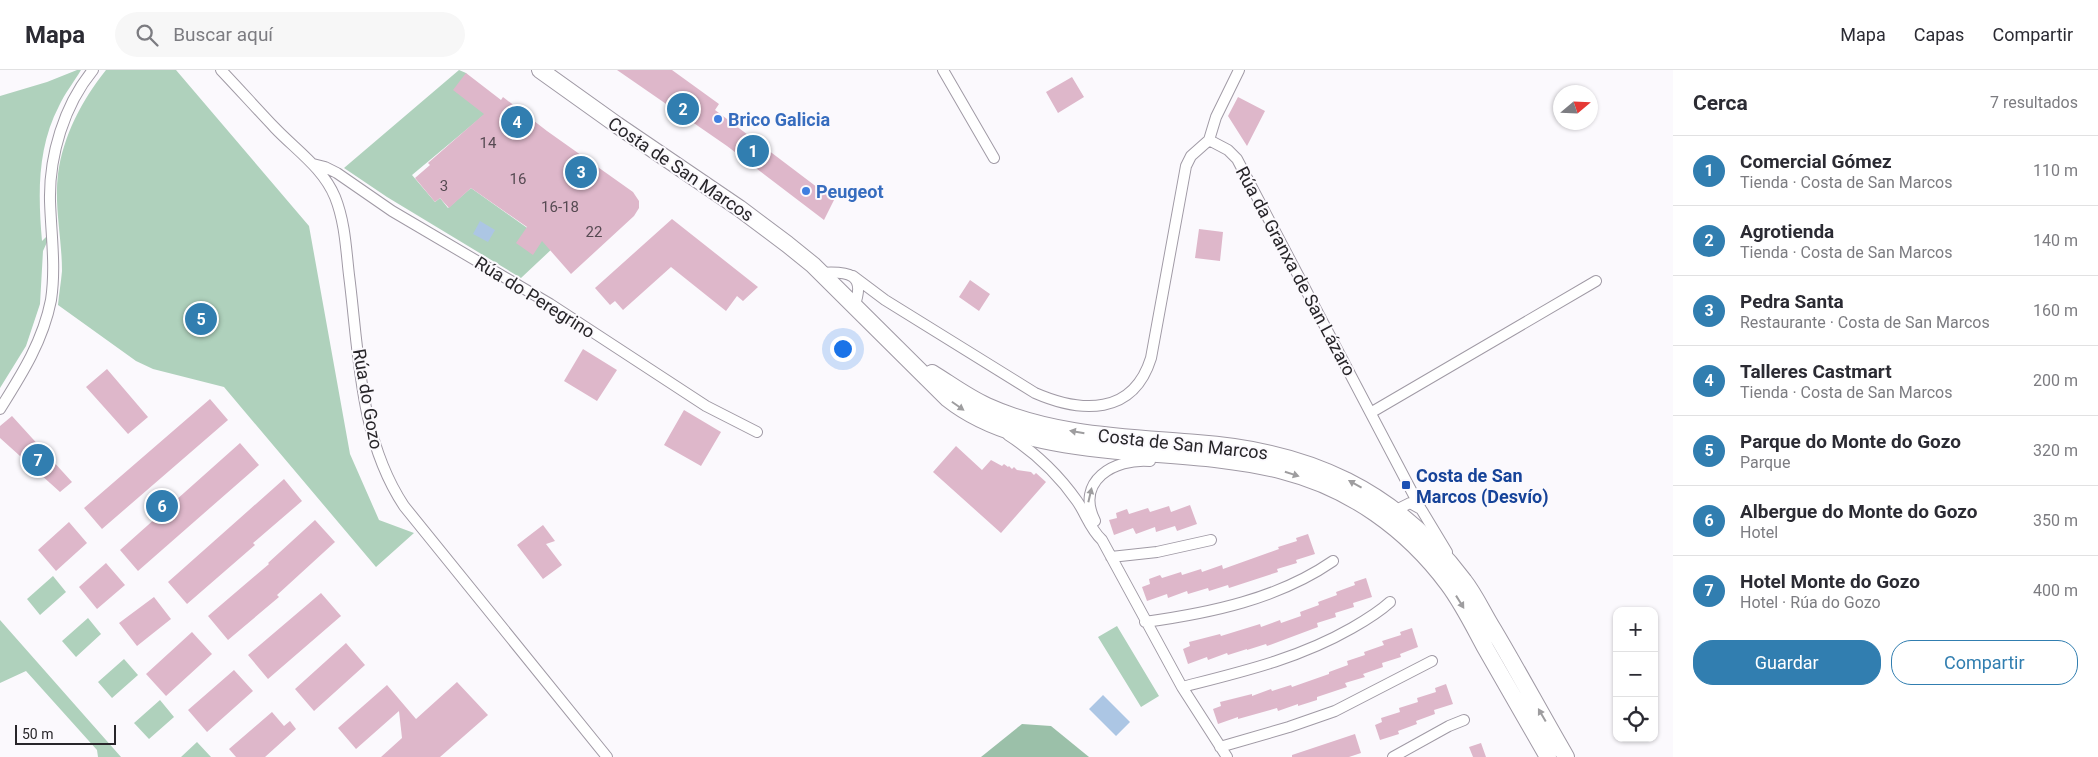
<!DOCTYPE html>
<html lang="es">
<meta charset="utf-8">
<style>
:root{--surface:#fff;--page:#f7f7f7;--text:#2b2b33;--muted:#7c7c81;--line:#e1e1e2;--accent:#317eb0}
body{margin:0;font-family:Roboto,sans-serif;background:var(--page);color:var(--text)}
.controls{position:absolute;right:15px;bottom:15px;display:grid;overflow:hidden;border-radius:10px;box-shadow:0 1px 4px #0004}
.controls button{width:45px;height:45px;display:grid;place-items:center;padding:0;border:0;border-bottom:1px solid var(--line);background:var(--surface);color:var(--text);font:25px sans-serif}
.compass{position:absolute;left:1553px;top:15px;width:45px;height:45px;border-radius:50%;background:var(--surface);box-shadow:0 1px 4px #0004;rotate:71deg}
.scale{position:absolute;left:15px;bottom:12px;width:101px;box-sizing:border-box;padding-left:5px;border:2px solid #28262a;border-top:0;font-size:14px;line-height:18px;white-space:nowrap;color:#28262a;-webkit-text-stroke:4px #fbf9fd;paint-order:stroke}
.you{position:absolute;left:842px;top:278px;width:18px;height:18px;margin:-12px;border:4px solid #fff;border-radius:50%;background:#1a73e8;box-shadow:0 0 0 8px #1a73e833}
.badge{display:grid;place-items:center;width:32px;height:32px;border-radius:50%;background:var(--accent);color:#fff;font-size:16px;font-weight:700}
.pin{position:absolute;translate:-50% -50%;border:2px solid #fff;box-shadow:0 1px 5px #0006}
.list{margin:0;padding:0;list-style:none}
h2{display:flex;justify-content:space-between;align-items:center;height:65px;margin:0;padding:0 20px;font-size:21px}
h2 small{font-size:16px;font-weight:400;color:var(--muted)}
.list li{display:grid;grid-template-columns:32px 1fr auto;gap:15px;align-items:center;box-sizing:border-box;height:70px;padding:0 20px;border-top:1px solid var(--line)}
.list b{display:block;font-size:19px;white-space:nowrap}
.list p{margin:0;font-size:16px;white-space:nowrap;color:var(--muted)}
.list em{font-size:16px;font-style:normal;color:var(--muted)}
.actions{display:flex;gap:10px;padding:15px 20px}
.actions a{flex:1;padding:11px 0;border:1px solid var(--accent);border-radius:20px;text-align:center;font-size:18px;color:var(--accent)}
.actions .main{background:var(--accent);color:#fff}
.icon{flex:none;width:28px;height:28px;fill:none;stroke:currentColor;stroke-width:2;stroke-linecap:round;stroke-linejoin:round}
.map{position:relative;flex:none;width:1673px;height:687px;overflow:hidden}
header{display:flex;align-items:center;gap:30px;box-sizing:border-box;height:70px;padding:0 25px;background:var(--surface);border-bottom:1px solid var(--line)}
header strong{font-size:24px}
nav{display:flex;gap:28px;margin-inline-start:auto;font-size:18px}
.search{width:350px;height:45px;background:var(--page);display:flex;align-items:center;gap:12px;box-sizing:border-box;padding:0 18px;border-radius:28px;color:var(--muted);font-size:19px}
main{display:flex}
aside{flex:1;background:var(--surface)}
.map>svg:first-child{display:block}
</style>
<header>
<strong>Mapa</strong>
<div class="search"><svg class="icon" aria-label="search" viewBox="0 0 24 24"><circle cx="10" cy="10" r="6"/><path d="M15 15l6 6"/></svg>Buscar aquí</div>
<nav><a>Mapa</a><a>Capas</a><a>Compartir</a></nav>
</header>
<main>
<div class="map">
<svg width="1673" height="687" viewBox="0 0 1673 687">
<rect width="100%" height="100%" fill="#fbf9fd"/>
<path fill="#afd1bc" d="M77,0H81C74,12 65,23 59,36C37,78 38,125 42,171L52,161L43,181L40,234L26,276L0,318V26L47,12Z
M106,0H176L309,156L350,384L379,450L414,463L376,497L224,317L153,299L136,291L58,235C59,224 61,212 62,201C62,169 54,136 58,104C63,66 82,30 106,0Z
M459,0L466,3L485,44L412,105L435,132L440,128L448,138L471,118L554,177L521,208L387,127L344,98Z
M53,506L66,522L40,545L27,529Z
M88,548L101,564L76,587L62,571Z
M0,550L121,687H98L97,680L26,601L0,613Z
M1117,556L1159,626L1141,637L1098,567Z
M124,589L138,605L112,628L98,612Z
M160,630L174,647L149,669L134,653Z
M197,672L211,687H181Z"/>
<path fill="#9bc0a9" d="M1022,654L1051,656L1089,687H981Z"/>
<path fill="#acc6e4" d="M480,151L495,160L488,172L473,164Z
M1103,625L1130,652L1116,666L1089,639Z"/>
<path fill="#deb7ca" d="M617,0H672L719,34L715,40L834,130L824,150L727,76Z
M466,3L501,30L503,27L547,61L633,122L639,131V138L634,146L571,204L542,171L533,185L516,173L527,157L471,118L449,138L440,128L435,132L415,108L430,95L428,93L484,44L453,20Z
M1072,7L1084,27L1058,43L1046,22Z
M1238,27L1265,41L1247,76L1228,46Z
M672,149L758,217L743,231L737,226L726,241L671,197L623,240L615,231L610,235L595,218Z
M1199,159L1223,162L1220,191L1195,188Z
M970,210L990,224L979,241L959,227Z
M583,279L617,300L597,331L564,311Z
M107,299L148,347L128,364L86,317Z
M210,329L228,350L102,459L84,438Z
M684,340L721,362L701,396L664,375Z
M12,346L72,412L60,422L0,368V356Z
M240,373L259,395L138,501L120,480Z
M956,376L982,400L991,390L1002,396L1004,394L1008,397L1009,396L1012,399L1014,397L1017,400L1031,402L1034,405L1036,403L1046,412L1001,463L933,402Z
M284,409L302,431L253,473L255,475L187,534L168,512Z
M1190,435L1197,454L1177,461L1175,456L1156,462L1155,457L1136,464L1133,458L1114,465L1109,450L1117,448L1116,443L1127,439L1129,444L1148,438L1150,442L1169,436L1171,442Z
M315,450L335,472L277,525L279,527L228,570L208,546L269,494L268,493Z
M69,452L87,473L56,501L38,480Z
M543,455L555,471L546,474L562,495L543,509L517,475Z
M1308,464L1315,484L1296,490L1297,493L1277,499L1278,502L1229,518L1228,515L1209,521L1208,518L1188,524L1187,521L1168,528L1167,524L1147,531L1142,517L1150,514L1149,509L1160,505L1162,508L1181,502L1182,505L1201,499L1202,502L1222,495L1223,499L1279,479L1278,477L1297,471L1296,468Z
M106,493L125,515L97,539L79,517Z
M1366,508L1372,527L1353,533L1354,537L1335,543L1336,547L1317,553L1318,557L1267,576L1266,574L1247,580V579L1228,585L1227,583L1208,590L1207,587L1188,594L1183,579L1190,576L1189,572L1220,564L1221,566L1260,554L1261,557L1280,550L1281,553L1301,546L1300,542L1319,535L1318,532L1337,525L1336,522L1355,515L1354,512Z
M321,523L341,546L268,609L248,585Z
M154,527L171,549L137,576L119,553Z
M1412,558L1418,577L1400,584L1401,587L1382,593L1383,597L1363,604L1365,607L1345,613L1347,617L1317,627V630L1298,636V634L1278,641L1277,638L1238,649V647L1218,654L1213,639L1221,636L1220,632L1252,624V626L1271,619L1272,621L1291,615L1292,617L1329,604V602L1348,595L1347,591L1365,585L1364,582L1384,575L1382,571L1401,565L1400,562Z
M192,562L212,584L166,626L146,604Z
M346,573L365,595L314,641L295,619Z
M234,600L253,621L207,662L188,640Z
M457,612L488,645L440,687H381L402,668L399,641L356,679L338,658L387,615L416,649Z
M1446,614L1453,634L1434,640L1435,644L1416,651L1417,654L1398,661L1399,664L1380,670L1375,655L1382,652L1381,648L1400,642L1399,638L1418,632L1417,628L1436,622L1435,618Z
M272,642L284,656L290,651L296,659L265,687H236L229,679Z
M1355,664L1361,683L1349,687H1292V685Z
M1481,673L1486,687H1473L1469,677Z"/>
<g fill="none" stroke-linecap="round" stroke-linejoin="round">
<g stroke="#a09aa5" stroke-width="12">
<path id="street" d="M221,0C239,19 257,39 275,58C296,80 323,98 335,127C345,152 346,179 349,205C359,283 359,368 404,436L607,687
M943,0L994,88
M1209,70L1228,80L1237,89L1421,439L1447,482
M313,94L325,97L337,103L392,141L550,234L706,336L757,362
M820,203C848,201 867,203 854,237
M853,206L885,230L1035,323C1081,343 1133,346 1151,288L1186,96L1191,86L1209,70L1216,47L1239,0
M0,339C22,304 43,271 51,230C56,197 51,164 50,131C49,86 64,35 93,0
M1372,342L1596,211
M1008,365C1036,383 1058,404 1077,431C1086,444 1090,459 1102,470L1182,617L1227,687
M1396,440L1410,433L1421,439
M1095,451C1075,411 1114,388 1150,391
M1111,487L1157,482L1211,470
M1145,552C1210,543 1278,529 1333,491
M1182,617C1241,602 1298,589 1352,558C1366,550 1378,543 1390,532
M1220,677L1289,657L1335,641L1432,591
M1393,687L1449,656L1464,650"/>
</g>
<g stroke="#a09aa5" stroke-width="18">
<path id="primary" d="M540,0L617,55L739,138L787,174L813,195L948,329C997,368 1069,377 1130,382C1181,386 1233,388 1283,401C1350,418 1407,459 1448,514C1463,534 1474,557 1486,579C1507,615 1527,651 1548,687
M932,303C950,314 967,327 987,336C1053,366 1126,367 1197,373C1309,381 1396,420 1464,511C1475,525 1483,543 1493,559C1518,601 1541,644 1566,687"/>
</g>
<use href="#street" stroke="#fff" stroke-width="10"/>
<use href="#primary" stroke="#fff" stroke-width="16"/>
</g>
<defs><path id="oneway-solid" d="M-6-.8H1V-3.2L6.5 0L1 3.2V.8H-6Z" transform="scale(1.25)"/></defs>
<g fill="#9e9d9f">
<use href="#oneway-solid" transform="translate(958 336) rotate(35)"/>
<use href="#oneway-solid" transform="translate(1077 362) rotate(-170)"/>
<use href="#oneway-solid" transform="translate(1292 404) rotate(18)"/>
<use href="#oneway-solid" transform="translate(1355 414) rotate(-151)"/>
<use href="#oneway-solid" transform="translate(1090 425) rotate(-77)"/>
<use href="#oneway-solid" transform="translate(1460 532) rotate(58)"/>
<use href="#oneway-solid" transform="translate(1542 645) rotate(-120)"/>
</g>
<g fill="#3f7fe0" stroke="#fbf9fd" stroke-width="2">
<circle cx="718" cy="49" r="5"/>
<circle cx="806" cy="121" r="5"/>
</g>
<rect fill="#1a4fb4" stroke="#fbf9fd" stroke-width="2" x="1401" y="410" width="10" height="10" rx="2.5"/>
<g text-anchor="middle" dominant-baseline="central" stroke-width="4" stroke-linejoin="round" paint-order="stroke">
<g font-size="15" fill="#564a52">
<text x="488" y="73">14</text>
<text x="518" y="109">16</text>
<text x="444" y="116">3</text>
<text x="560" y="137">16-18</text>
<text x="594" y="162">22</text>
</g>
<g font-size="18" font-weight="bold" fill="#366cbe" stroke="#fbf9fd" text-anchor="start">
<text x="728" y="49">Brico Galicia</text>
<text x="816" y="121">Peugeot</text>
</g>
<g font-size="18" fill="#28262a" stroke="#fbf9fd">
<text transform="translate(681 99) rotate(34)">Costa de San Marcos</text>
<text transform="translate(1296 201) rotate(62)">Rúa da Granxa de San Lázaro</text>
<text transform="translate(535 227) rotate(32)">Rúa do Peregrino</text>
<text transform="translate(368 329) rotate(80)">Rúa do Gozo</text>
<text transform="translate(1183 374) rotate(6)">Costa de San Marcos</text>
</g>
<g font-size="18" font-weight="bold" fill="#164399" stroke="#fbf9fd" text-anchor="start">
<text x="1416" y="405">Costa de San<tspan x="1416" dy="21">Marcos (Desvío)</tspan></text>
</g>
</g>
</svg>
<div class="controls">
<button>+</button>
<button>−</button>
<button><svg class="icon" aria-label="locate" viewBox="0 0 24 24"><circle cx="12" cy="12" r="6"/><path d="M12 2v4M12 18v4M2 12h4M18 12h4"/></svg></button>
</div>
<svg class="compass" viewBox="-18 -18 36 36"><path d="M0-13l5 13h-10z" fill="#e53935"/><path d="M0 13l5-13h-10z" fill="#7c7c81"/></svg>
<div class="scale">50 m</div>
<div class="you"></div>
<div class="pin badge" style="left:753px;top:81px">1</div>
<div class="pin badge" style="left:683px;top:39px">2</div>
<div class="pin badge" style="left:581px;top:102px">3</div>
<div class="pin badge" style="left:517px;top:52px">4</div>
<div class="pin badge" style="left:201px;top:249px">5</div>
<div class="pin badge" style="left:162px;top:436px">6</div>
<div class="pin badge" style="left:38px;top:390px">7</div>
</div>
<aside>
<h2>Cerca<small>7 resultados</small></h2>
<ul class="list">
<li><span class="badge">1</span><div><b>Comercial Gómez</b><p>Tienda · Costa de San Marcos</p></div><em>110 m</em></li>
<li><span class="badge">2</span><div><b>Agrotienda</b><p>Tienda · Costa de San Marcos</p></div><em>140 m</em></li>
<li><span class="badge">3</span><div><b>Pedra Santa</b><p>Restaurante · Costa de San Marcos</p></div><em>160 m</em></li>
<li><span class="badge">4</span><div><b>Talleres Castmart</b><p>Tienda · Costa de San Marcos</p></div><em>200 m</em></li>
<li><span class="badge">5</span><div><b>Parque do Monte do Gozo</b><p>Parque</p></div><em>320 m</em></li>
<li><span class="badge">6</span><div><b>Albergue do Monte do Gozo</b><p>Hotel</p></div><em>350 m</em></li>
<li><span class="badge">7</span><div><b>Hotel Monte do Gozo</b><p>Hotel · Rúa do Gozo</p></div><em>400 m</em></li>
</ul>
<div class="actions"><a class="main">Guardar</a><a>Compartir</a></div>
</aside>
</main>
